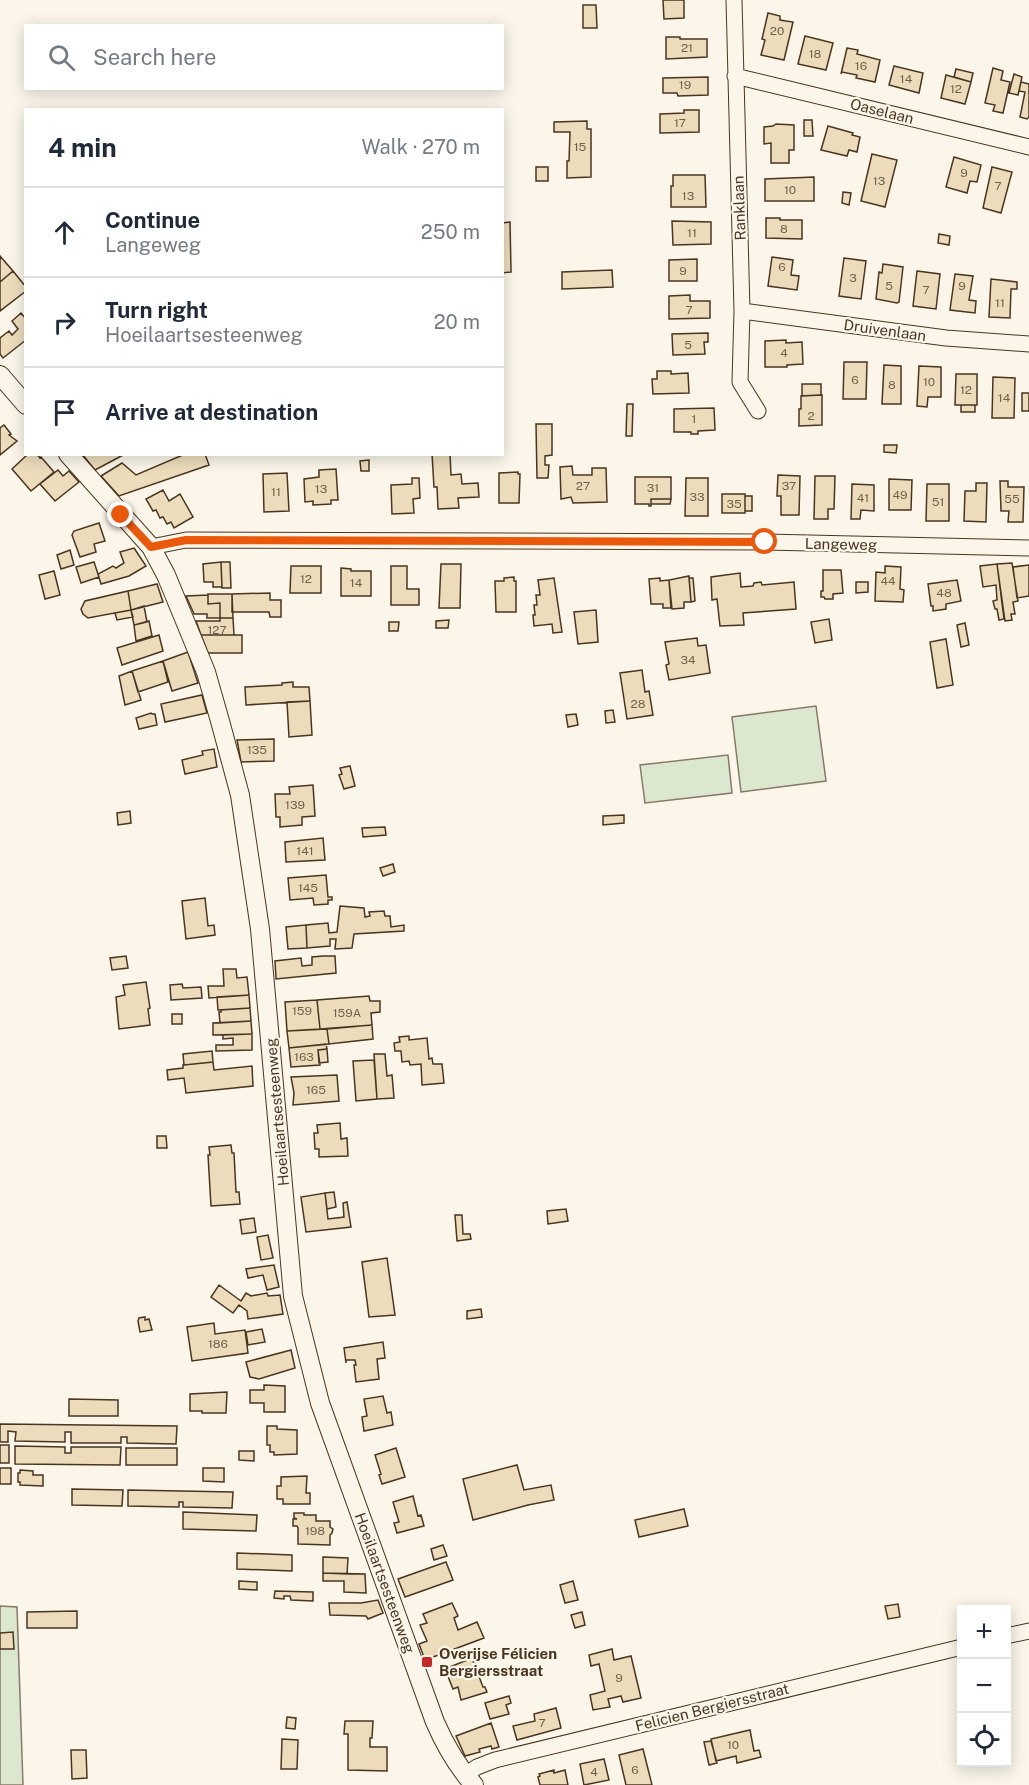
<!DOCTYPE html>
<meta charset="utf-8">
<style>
:root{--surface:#fff;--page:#f2f2f3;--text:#1f2937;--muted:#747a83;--line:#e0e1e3}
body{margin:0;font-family:"Public Sans",sans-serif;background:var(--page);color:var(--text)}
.controls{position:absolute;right:18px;bottom:18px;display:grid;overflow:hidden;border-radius:0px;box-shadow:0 3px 15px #0003}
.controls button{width:54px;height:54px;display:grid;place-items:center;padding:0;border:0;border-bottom:2px solid var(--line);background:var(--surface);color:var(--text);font:30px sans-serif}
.stop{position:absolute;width:18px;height:18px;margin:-14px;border:4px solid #ea580c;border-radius:50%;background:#fff}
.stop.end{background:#ea580c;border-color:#fff;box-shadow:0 2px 6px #0008}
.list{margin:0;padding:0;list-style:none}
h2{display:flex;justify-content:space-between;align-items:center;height:78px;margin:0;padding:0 24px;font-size:26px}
h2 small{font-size:20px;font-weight:400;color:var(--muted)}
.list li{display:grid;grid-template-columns:39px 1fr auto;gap:18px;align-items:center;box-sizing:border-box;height:90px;padding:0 24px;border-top:2px solid var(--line)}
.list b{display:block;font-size:22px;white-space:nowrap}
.list p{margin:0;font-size:20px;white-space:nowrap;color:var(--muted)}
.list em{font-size:20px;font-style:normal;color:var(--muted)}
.icon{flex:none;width:33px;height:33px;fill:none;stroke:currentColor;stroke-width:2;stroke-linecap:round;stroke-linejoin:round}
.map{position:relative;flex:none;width:1029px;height:1785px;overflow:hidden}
.search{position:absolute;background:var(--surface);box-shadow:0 3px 15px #0003;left:24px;top:24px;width:480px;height:66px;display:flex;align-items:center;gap:15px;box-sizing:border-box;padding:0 21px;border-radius:0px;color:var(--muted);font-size:22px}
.panel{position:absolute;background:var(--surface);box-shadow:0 3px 15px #0003;left:24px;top:108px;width:480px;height:348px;border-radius:0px}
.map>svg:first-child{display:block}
</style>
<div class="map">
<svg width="1029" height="1785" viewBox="0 0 1029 1785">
<rect width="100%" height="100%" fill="#fbf6e9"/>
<path fill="#dce7d0" stroke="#887966" stroke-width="1.5" d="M816,706L826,781L741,792L732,717Z
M728,755L732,793L645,803L640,765Z
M0,1606L17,1607L23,1785H0Z"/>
<path fill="#ecdcbc" stroke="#4a3520" stroke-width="1.5" d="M663,0H684V18L664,19Z
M583,5H596L597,28H583Z
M768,13L780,16V20L793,22L784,60L761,55L765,40L762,39Z
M805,36L833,43L826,70L798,64Z
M666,37H680V39H707V57L666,59Z
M847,48L858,50L857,54L880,60L875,82L856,78L857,75L842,72L841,74Z
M894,66L923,73L919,93L889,85Z
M993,68L1003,71L1001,80L1010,82L1003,113L993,111L995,105L985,103Z
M956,69L973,73L971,82L954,77Z
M1014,74L1022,77L1018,95L1009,93Z
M946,75L971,82L965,104L941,98Z
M708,77V95L678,96L677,93H663V78Z
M1021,82L1029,84V117L1027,119L1020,117L1025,92L1019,91Z
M684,110H699V132L660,133V114L684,113Z
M804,120H812L813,136H804Z
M587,121V129H591V177L567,178V161H569L570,132H554V122Z
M776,124L794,125V150H789V163H771V143L764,144V127L773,126Z
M828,126L853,133L852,135L860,137L857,152L849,150L847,156L821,150Z
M872,154L897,160L885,207L861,201Z
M954,157L981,165L977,182L970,181L967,193L946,187Z
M536,167H548V181H536Z
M992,167L1012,172L1001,213L983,208Z
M673,175H705L706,207H671V186H673Z
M814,177V201H765V179Z
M843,192L851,193L849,205L842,203Z
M766,218H780V220H802V239L766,238Z
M672,221L711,222V244L673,245Z
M510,222L511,272L502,273V223Z
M939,234L950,236L949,245L938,243Z
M0,256L13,271L0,282Z
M772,257L793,260L791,275L799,276L797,290L768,286Z
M844,258L866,261L861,299L839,296Z
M697,259V281H669V260Z
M883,264L903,267L899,302L897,303L876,299L879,272L882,273Z
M612,270L613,287L562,289V272Z
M13,271L26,287V291L0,311V282Z
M917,271L940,274L936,309L913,306Z
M955,274L973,276L969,300L976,301L975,313L950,310Z
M991,279L1017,282V289H1011L1010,318L989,317Z
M690,295V301H710V318L669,319V296Z
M21,313L26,319V340L3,358L0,354V338L9,331L12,335L18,329L12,321Z
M708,333V342H704L705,354L673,355L672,334Z
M786,340V343L802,342L803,364L787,365V367H765V341Z
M844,362H867L866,399H843Z
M884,365L901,366V404H882Z
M919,366L941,367V397H928L927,407L917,406Z
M657,371H671V374L688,373L689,393L653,394L652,379H657Z
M956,374H977V405H955Z
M993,377L1015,378L1014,418H992Z
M802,384H821V395L802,396Z
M1022,393H1029V411H1022Z
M820,395H822V425L799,426V409H801V396Z
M627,404H633L632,436H626Z
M961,405H975V412H961Z
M714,408L715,430L698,431V434H691V432H674V409Z
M536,424H552V455L545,456V465H549L548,478H537Z
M4,425L11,434L9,435L17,441L0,455V428Z
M884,445H897L896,453L884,452Z
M28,454H37L40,458L41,457L54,472L31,491L12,469Z
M82,454H125L95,470Z
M185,454H205L209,465L119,496L101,476L122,463L136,475Z
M432,454H450L451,475L461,474L462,484L478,483L479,497L458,498L459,508L438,509L437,487H434Z
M369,460V471H361L360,461Z
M572,466L573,475H592V468H606L607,502L573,503L571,497L561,499L560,467Z
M336,469L338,500H331V504L313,505V501L305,502L304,479L319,477V470Z
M58,470L63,476L69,471L79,482L55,501L40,484Z
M518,472V474H520L519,503H499V473Z
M287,473L289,511L264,512L263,474Z
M778,475L800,476L799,515H781V496H777Z
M815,476H835L834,509H828V519H814Z
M635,477H671V499H651V506H649V504H635Z
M412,478H419L420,498L413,499L414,513L392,514L391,485L412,484Z
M686,478H708V516H685Z
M889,479L912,480L911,510H889Z
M1000,481H1008V487H1024L1023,522H1008L1009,511H1001Z
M976,483H987L986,522L964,521L965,491H976Z
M852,484L874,485V511L861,510L860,519H851Z
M927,484H949V521H926Z
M163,490L169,501L180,494L193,517L174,528L171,522L167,524L163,517L160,518L156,510L153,511L146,499Z
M722,494H745V513H722Z
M745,496H752V511H745Z
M651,499H671L670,504H651Z
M99,523L105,541L94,544L96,552L80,557L72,535L74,531Z
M134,548L146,566L129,576L101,584L98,574L113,566L116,568L124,563L120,552Z
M70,550L74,565L61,569L57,555Z
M94,562L99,577L81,583L76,567Z
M221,562H230L231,588H222Z
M221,562L222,587H213V582H204L203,564Z
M1012,563L1018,601L1013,602L1015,614H1011L1012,620L1005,621L997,564Z
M441,564H461L460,608H439Z
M997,564L1004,619L999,620L997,609H995L993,601L997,600L996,585L983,587L980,566Z
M1029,565V596L1017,598L1013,567Z
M291,566H321V593H290Z
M391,566H407V589H419V605H391Z
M885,566L901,567L900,589L904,590L903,602L875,601L876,572L885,573Z
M341,568L351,569V571H371V596H341Z
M823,570H841L843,593L833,594V599H825L824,597H821V591H823Z
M54,571L60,595L45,599L39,575Z
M740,573L741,587L753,586L754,583L761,582L762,585L794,582L796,609L743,613L744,625L720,626L717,599L712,600L711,577Z
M689,576L691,602H684V608L672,609L669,580Z
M514,577V581H516V612H496L495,581H504V578Z
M554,578L562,632L553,633L552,624L534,626L533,615H535L534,605H537L536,595H540L538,580Z
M660,578V581L669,580L671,608H663V604H651L649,579Z
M689,578H693L695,601L691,602Z
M957,580L961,601L946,604V609L933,611V606H931L928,584Z
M856,582H868V592L856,593Z
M157,584L163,602L131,610L128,591Z
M128,591L131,610L88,618L83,614L81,609L85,601Z
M270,593V600H281V617H270L269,612H232V594Z
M208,594H232L233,618H220V603L208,604Z
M208,595V604L220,603V618H207V614H194L186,596Z
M144,606L147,622L134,625L131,610Z
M131,610L133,617L117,620L115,613Z
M596,610L598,642L578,644L574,612Z
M220,618H233L234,635H201L196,621H220Z
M829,619L832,640L815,643L811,622Z
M449,620L448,628H436V621Z
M149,621L152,636L136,641L134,625Z
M389,622H399L398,631H389Z
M965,623L969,645L961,647L957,625Z
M159,635L163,651L122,665L117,648Z
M201,635H242V653H208Z
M697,638L698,646L706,645L710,673L669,680L666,665L669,664L665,642Z
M946,639L953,685L937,688L930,642Z
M188,652L198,683L172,691L163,661Z
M163,661L168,682L138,692L132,671Z
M642,670L645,692L649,691L653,715L627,719L620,673Z
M132,671L141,700L125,705L119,676Z
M293,682V687H309L310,701L246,705L245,687L282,685V683Z
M202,695L207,713L165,722L161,704Z
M310,701L312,735L289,737L287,702Z
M613,710L615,722L606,723L605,711Z
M151,713L152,714H155L157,725L139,729L136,718Z
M576,714L578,725L568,727L566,715Z
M274,739V761L241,762L237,740Z
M214,749L217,767L185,774L182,760L203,755L202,751Z
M350,766L355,786L344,789L339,775L342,774L340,768Z
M313,785L315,816L302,817V825L280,827V817H276L275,794H290L289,787Z
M130,811L131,823L118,825L117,813Z
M624,815V823L603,825V816Z
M385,827L386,835L363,837L362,828Z
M323,838L325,860L286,862L285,842Z
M393,864L395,872L383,876L380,868Z
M326,875L328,897H332V900H328V904L314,905L313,898L290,900L288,878Z
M205,898L208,926L214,925L215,935L186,939L182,901Z
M340,906L364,908L365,917L370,916L369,912L384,911L385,916H390L391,927L404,925V931L354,934L352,948L335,949L336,939H330V946L307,948L306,925L328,923L329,933L337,932Z
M306,925L307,948L288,949L286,927Z
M126,956L128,968L112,970L110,958Z
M323,956H335L336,973L276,979L275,961L301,958L302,966L312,965V957Z
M223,969H236L237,978L247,977L249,995L209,998L208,986H224Z
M146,982L150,1008L148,1009L150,1025L119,1029L116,997L125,995L123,985Z
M182,984L183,988L201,987L202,998L171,1000L170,985Z
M249,995L250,1008L218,1010L217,997Z
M369,996L370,1001H380V1012L371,1013L372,1025L320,1029L317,1000Z
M317,1000L320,1029L287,1031L285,1002Z
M250,1008L251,1021L220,1023L219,1012H221V1010Z
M172,1014H182V1024H172Z
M251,1021L252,1034L213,1035V1023Z
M372,1025L373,1039L329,1044L327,1029Z
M327,1029L329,1044L289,1048L287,1031Z
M252,1034V1050L216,1051V1045H233V1038L223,1039V1035Z
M409,1036V1040L427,1038L429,1059L432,1058L433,1064H442L444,1083L422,1085L421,1064L410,1065L409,1061L402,1062L401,1051H395L394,1043L400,1042L399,1037Z
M326,1044L327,1049L318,1050L320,1065L291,1067L289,1048Z
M327,1049L328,1062L319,1063L318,1050Z
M212,1051L213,1062L184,1065L183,1054Z
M374,1054H385L387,1076L392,1075L394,1098L377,1099Z
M374,1060L377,1099L356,1101L353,1061Z
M213,1062L214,1070L252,1066L253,1086L186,1093L184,1078L168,1080L167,1070L183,1068V1065H184Z
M337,1075L339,1101L293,1105L294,1093L291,1077Z
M340,1123L341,1139L347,1138L348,1156L319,1157V1149H315L314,1133H318L317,1125Z
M157,1136H166L167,1148H157Z
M231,1145L232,1153H234L236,1192H239L240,1204L211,1206L208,1155H210L209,1147Z
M334,1192L336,1207L327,1209L325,1193Z
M325,1193L328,1219L344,1217L343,1203L347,1202L351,1227L306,1232L301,1197Z
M566,1209L568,1221L548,1224L547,1211Z
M455,1215H462L463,1234H470L471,1239L457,1241Z
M254,1218L256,1232L242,1234L240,1220Z
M268,1235L273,1258L261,1260L257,1237Z
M387,1258L395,1315L369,1317L362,1262Z
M274,1265L279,1287L267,1290L263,1275L248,1278L246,1269Z
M219,1285L241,1301L246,1293L251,1296L267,1293L268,1296L280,1295L283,1314L248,1319L247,1311L239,1305L233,1313L211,1297Z
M481,1309L482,1317L467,1319V1311Z
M145,1317V1320L149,1319L152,1330L140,1332L138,1321L139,1318Z
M214,1323L215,1334L245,1330L248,1353L192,1361L187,1327Z
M262,1329L265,1342L248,1345L246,1332Z
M383,1342L385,1358L377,1359L379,1379L356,1382L354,1365H356L355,1360H346V1363L344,1348Z
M291,1350L295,1368L259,1379L250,1377L246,1362Z
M264,1385L285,1386V1412H264V1403H250V1390H264Z
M227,1392L226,1413H202V1411H190V1394Z
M383,1396L387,1413L391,1412L393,1425L364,1431L362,1417L367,1416L364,1399Z
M69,1399L118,1400V1416H69Z
M0,1424L177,1426L176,1444L127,1443V1437H121V1443H71V1432H65V1442L15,1441L16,1432L8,1431V1442H0Z
M267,1426H277V1429L297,1430V1454L274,1455V1452H270V1445H267Z
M0,1445H9V1463H0Z
M15,1446L65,1447V1453H71V1447H121L120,1465L15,1464Z
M126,1448H177V1465H126Z
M396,1448L405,1477L382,1484L379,1475L381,1474L375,1455Z
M239,1451H254V1461L239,1460Z
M517,1465L524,1490L551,1485L554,1500L528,1505L473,1520L463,1479Z
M0,1468H11V1484H0Z
M203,1468H224V1482L203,1481Z
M20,1470L33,1471V1475H43V1486L20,1485V1482H18V1473H20Z
M307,1476L306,1493H310V1504H283V1499H277V1486H281V1477Z
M72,1489L123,1490L122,1506L72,1505Z
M128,1490L233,1492L232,1508L183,1507V1502H179V1507L128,1506Z
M413,1496L418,1516L421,1515L424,1526L397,1533L394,1523L399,1522L393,1502Z
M684,1509L688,1526L639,1537L635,1520Z
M183,1512L257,1515L256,1531L183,1529Z
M294,1513H304V1515H316V1521H330V1527L333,1529L332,1533L330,1535V1545L298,1544V1528L297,1526H293V1519H297L294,1518Z
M443,1545L447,1556L434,1560L431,1549Z
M237,1553L292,1555V1571L237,1569Z
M323,1557L348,1558L347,1574L323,1573Z
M446,1562L453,1580L405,1597L398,1579Z
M323,1573L365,1574L366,1593L344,1592V1581H323Z
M239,1581L257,1582V1590L239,1589Z
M573,1581L578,1600L565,1603L560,1585Z
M275,1591L313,1592V1601L291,1600L290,1596H284V1599L274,1598Z
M378,1600L383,1613L368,1619L366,1616L330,1615L329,1603H361Z
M452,1603L458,1616L454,1618L458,1630L477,1622L484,1638L425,1660L419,1644L427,1641L420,1625L427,1623L423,1614Z
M898,1604L900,1617L888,1619L885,1606Z
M77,1611V1628H27V1612Z
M582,1612L585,1625L575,1628L571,1615Z
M13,1632L14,1649H0V1633Z
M612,1649L614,1660L631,1656L641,1698L623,1702L621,1696L608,1699L610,1707L593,1710L590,1695L605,1691L599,1664L591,1666L589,1655Z
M472,1658L483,1687H485L487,1692L461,1700L458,1687L453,1689L445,1669Z
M509,1696L511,1703L506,1705L509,1714L490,1719L485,1703Z
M556,1708L561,1728L517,1740L513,1726L535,1721L534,1714Z
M287,1717L296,1718L295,1729L286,1728Z
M345,1721H373L372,1738H370V1747H387V1771L348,1770V1734H344Z
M491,1723L499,1747L492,1749L491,1746L479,1749L480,1752L465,1756L456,1736Z
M750,1730L754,1751L759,1750L761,1757L737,1763L736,1756L716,1761L711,1739Z
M282,1739L298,1740L297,1769H281Z
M711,1741L717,1763L709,1765L704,1742Z
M643,1749L652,1785H626L619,1755Z
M71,1750H86L87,1778L72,1779Z
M604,1759L609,1780L584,1785L580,1764Z
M554,1770V1773L565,1770L568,1785H540L538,1777L540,1776L539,1774Z"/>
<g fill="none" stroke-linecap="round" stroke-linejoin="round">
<g stroke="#4a3520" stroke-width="17">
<path id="minor" d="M734,0L742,311L740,382L758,411
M735,76L1029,147
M742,311L946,338L1029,344
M151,547L186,540L765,542L1029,548
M1006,1636L1029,1631
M465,1775L477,1767L495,1760L962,1647"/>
</g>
<g stroke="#4a3520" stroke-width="20">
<path id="tertiary" d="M0,375L26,405
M68,454L151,547L166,575L206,672L220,721L240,795L260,929L293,1296L320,1403L435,1722C445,1745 457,1766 474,1785"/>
</g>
<use href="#minor" stroke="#fbf6e9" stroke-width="15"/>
<use href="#tertiary" stroke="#fbf6e9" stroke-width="18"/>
</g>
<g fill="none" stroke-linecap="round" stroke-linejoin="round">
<path stroke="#ea580c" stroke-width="8" d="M121,515L151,547L186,540L765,542"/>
</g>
<rect fill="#c62828" stroke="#fbf6e9" stroke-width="2" x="421" y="1656" width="12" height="12" rx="3"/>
<g text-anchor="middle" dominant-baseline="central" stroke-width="4.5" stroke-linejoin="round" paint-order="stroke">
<g font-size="12" fill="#725f47">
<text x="777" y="31">20</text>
<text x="687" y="48">21</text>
<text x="815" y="54">18</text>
<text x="861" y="66">16</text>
<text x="906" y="79">14</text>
<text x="685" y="85">19</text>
<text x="956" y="89">12</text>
<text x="680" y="123">17</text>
<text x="580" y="147">15</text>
<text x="964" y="173">9</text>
<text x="879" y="181">13</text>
<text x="998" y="186">7</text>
<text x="790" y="190">10</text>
<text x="688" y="196">13</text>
<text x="784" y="229">8</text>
<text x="692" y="233">11</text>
<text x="782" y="267">6</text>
<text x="683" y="271">9</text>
<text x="853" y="278">3</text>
<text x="889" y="286">5</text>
<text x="962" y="286">9</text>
<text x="926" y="290">7</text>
<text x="1000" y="303">11</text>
<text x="689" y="310">7</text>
<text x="688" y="345">5</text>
<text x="784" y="353">4</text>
<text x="855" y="380">6</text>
<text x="929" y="382">10</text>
<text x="892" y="385">8</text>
<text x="966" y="390">12</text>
<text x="1004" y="398">14</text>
<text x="811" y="416">2</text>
<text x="694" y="419">1</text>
<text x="583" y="486">27</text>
<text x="789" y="486">37</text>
<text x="653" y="488">31</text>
<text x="321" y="489">13</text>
<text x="276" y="492">11</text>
<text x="900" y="495">49</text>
<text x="697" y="497">33</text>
<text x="863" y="498">41</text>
<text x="1012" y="499">55</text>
<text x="938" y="502">51</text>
<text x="734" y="504">35</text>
<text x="306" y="579">12</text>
<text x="888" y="581">44</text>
<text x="356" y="583">14</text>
<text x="944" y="593">48</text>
<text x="217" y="630">127</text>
<text x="688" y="660">34</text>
<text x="638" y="704">28</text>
<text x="257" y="750">135</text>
<text x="295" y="805">139</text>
<text x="305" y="851">141</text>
<text x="308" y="888">145</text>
<text x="302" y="1011">159</text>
<text x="347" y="1013">159A</text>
<text x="304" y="1057">163</text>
<text x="316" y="1090">165</text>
<text x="218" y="1344">186</text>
<text x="315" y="1531">198</text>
<text x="619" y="1678">9</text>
<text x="542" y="1723">7</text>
<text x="733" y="1745">10</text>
<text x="635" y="1770">6</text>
<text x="594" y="1772">4</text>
</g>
<g font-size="15" fill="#4a3520" stroke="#fbf6e9">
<text transform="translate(882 111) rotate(14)">Oaselaan</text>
<text transform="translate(739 208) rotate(-92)">Ranklaan</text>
<text transform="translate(885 330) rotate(8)">Druivenlaan</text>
<text transform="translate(841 544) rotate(1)">Langeweg</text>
<text transform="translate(277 1112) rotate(-95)">Hoeilaartsesteenweg</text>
<text transform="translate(385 1583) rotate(70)">Hoeilaartsesteenweg</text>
<text transform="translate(712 1707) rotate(-14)">Felicien Bergiersstraat</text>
</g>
<g font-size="15" font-weight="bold" fill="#4a3520" stroke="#fbf6e9" text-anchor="start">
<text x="439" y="1653">Overijse Félicien<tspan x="439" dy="17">Bergiersstraat</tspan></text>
</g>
</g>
</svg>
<div class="controls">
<button>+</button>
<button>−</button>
<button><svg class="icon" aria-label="locate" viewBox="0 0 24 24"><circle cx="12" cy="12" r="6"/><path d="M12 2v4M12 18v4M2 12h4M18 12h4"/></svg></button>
</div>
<div class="stop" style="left:765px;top:542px"></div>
<div class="stop end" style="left:121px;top:515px"></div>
<div class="search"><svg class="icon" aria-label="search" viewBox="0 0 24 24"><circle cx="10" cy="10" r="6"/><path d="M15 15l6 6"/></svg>Search here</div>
<section class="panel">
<h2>4 min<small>Walk · 270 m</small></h2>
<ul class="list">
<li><svg class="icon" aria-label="ahead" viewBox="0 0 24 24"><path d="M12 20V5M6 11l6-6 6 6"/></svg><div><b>Continue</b><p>Langeweg</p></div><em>250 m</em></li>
<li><svg class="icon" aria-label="right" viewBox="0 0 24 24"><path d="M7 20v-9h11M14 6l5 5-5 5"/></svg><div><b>Turn right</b><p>Hoeilaartsesteenweg</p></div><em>20 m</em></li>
<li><svg class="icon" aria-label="arrive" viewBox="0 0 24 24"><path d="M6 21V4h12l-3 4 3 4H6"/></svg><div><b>Arrive at destination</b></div></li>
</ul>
</section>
</div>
